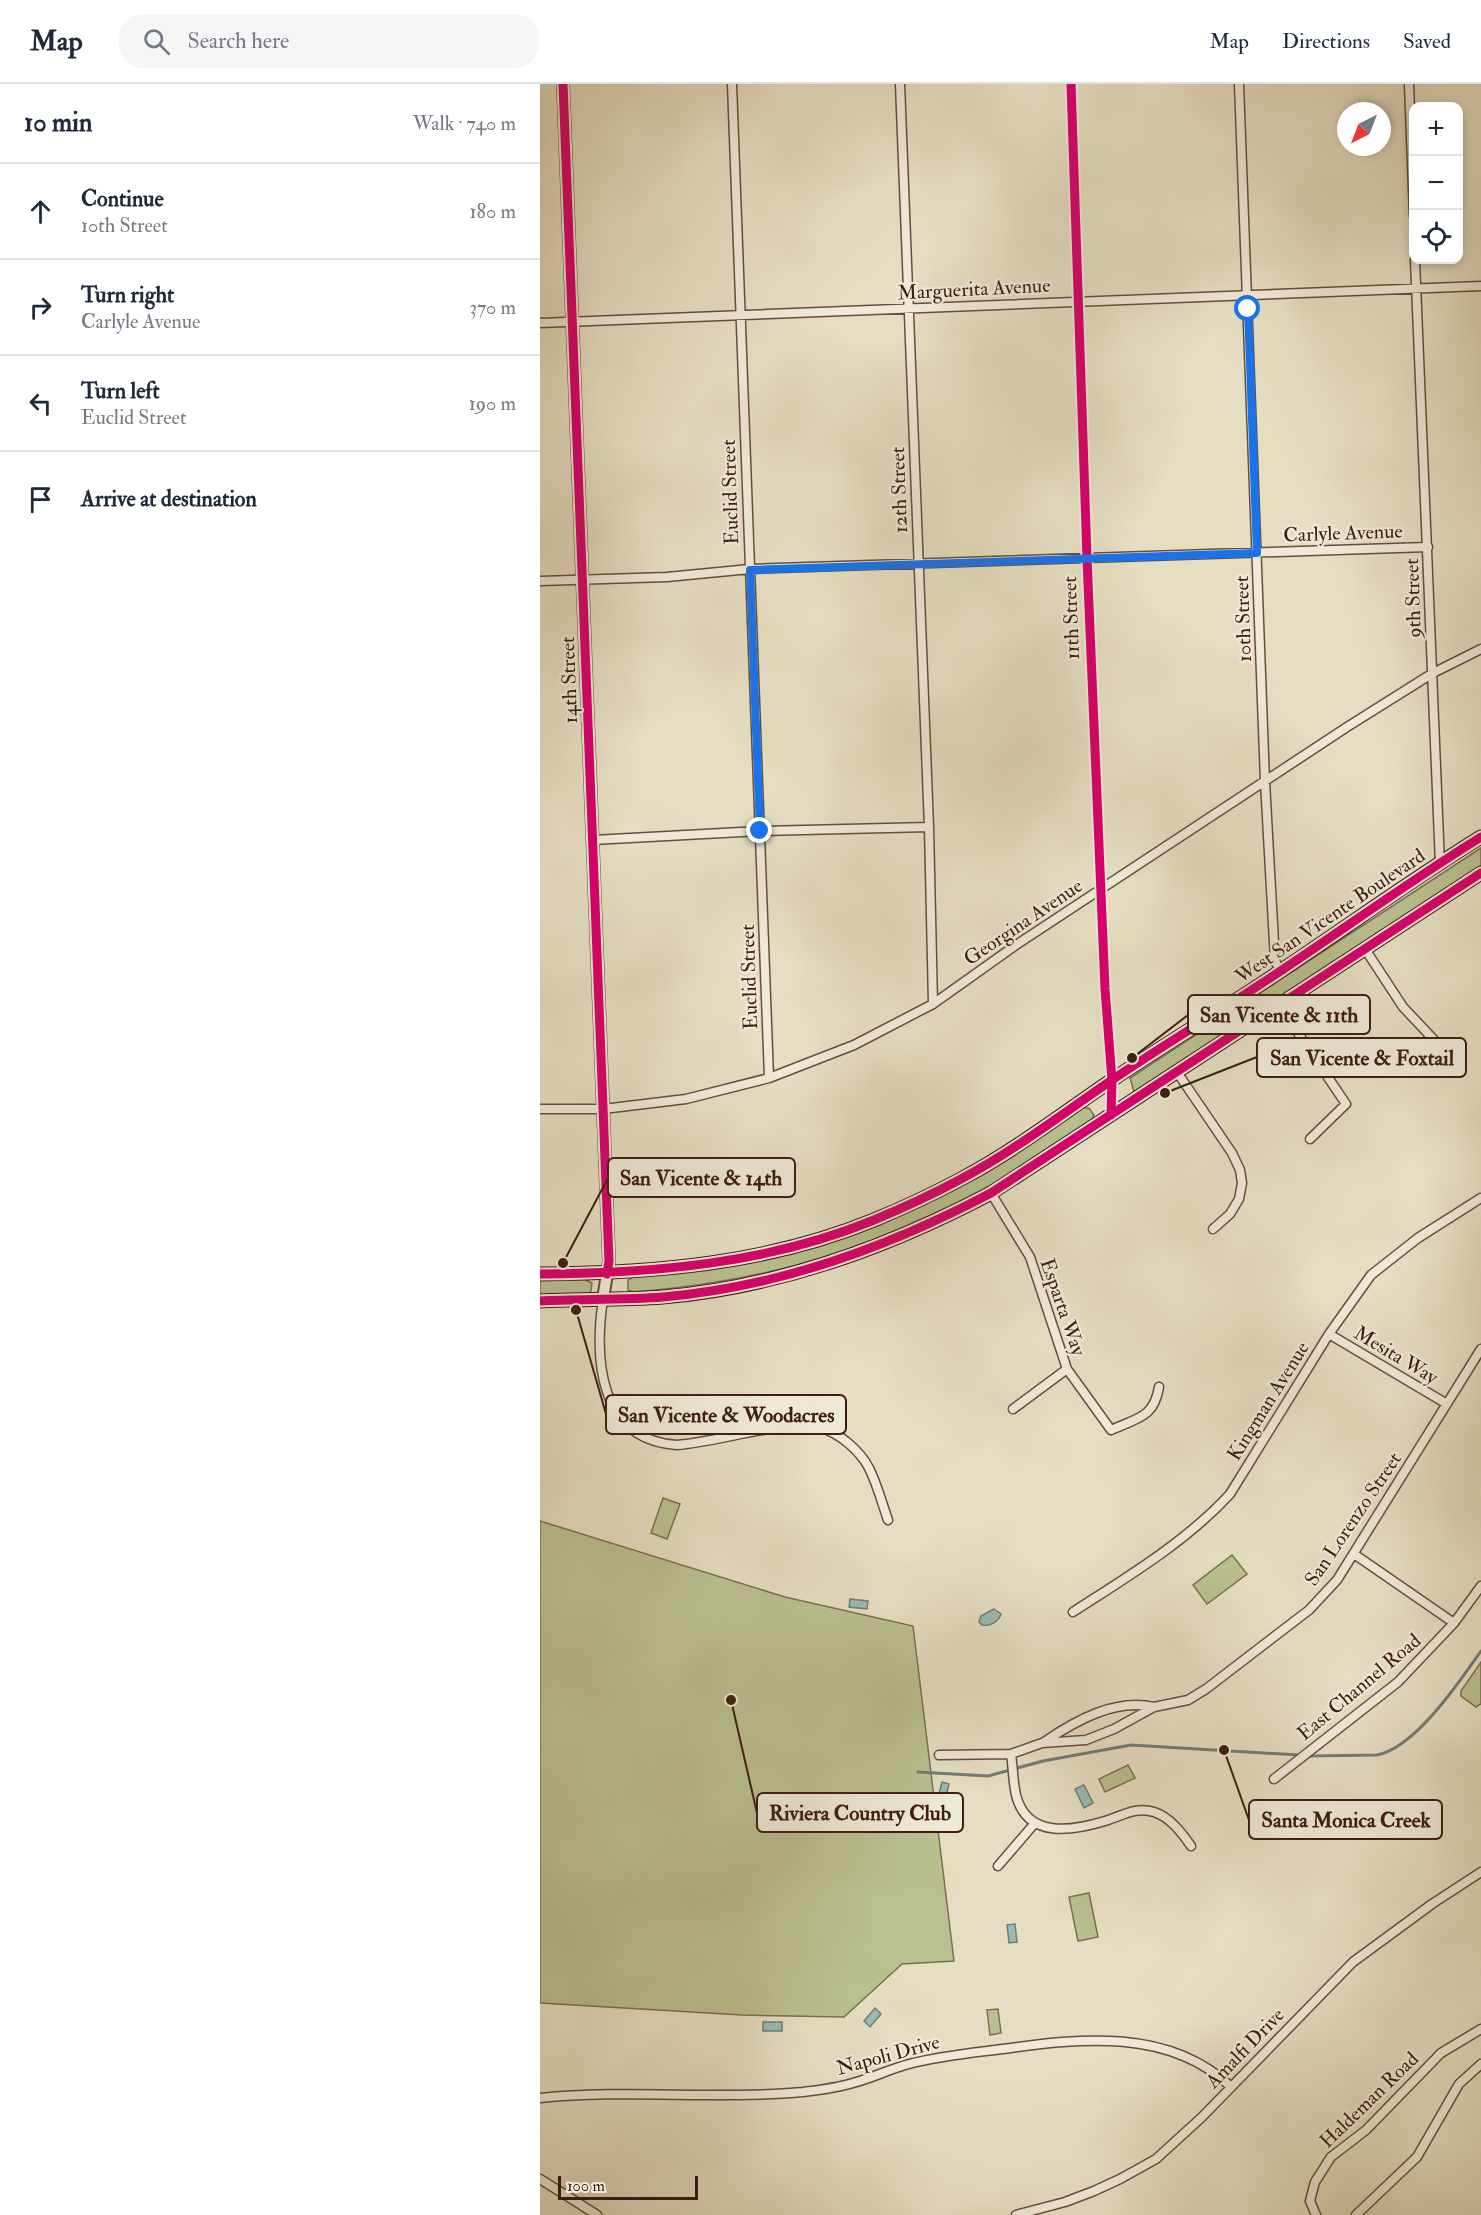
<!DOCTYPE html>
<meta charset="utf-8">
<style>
:root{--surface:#fff;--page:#f6f6f7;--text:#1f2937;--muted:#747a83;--line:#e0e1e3}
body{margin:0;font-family:"IM FELL Double Pica",serif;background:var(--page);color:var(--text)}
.controls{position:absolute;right:18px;top:18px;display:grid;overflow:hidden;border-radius:12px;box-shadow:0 3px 9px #0003}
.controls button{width:54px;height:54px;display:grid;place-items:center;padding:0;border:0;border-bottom:2px solid var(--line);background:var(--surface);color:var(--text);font:30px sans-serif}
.compass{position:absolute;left:797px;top:18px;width:54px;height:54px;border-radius:50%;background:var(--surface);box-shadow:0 3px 9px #0003;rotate:222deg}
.scale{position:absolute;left:18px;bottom:15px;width:140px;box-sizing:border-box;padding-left:6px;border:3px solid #3b1e10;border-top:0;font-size:16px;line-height:21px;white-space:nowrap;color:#3b1e10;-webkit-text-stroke:4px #efead8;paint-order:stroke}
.stop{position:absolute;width:18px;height:18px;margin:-14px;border:4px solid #1a73e8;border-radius:50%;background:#fff}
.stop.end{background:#1a73e8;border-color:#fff;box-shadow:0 2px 6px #0008}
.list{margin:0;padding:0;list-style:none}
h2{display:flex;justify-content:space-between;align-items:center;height:78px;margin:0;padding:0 24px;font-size:26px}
h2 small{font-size:20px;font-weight:400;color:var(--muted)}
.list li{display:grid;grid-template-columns:39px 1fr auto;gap:18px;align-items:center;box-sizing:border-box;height:96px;padding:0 24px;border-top:2px solid var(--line)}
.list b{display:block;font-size:22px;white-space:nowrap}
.list p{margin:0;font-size:20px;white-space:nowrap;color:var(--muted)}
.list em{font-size:20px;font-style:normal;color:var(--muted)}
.icon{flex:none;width:33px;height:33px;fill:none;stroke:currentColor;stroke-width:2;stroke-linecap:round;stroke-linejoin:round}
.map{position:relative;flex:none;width:941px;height:2131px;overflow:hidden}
header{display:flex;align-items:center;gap:36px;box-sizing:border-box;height:84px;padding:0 30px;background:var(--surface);border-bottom:2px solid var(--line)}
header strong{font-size:28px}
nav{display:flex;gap:33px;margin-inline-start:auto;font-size:21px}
.search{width:420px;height:54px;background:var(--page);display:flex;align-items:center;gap:15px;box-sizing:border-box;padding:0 21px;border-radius:24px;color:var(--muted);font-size:22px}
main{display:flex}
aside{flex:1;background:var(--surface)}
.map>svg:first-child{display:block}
</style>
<header>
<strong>Map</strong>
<div class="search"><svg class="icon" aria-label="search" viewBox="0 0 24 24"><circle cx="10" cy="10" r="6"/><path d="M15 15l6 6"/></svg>Search here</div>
<nav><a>Map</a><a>Directions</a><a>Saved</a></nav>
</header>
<main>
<aside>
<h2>10 min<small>Walk · 740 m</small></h2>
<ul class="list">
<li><svg class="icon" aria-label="ahead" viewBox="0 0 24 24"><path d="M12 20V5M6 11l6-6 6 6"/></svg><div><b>Continue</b><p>10th Street</p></div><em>180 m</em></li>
<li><svg class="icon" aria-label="right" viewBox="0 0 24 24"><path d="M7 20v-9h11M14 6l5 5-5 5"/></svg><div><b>Turn right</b><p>Carlyle Avenue</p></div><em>370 m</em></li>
<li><svg class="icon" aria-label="left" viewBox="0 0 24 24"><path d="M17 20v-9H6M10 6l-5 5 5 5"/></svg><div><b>Turn left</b><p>Euclid Street</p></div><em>190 m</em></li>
<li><svg class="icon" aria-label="arrive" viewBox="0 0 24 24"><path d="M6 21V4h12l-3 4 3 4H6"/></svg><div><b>Arrive at destination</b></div></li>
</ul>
</aside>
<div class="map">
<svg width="941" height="2131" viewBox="0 0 941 2131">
<rect width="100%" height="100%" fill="#e6dec3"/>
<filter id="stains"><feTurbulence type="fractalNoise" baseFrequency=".00333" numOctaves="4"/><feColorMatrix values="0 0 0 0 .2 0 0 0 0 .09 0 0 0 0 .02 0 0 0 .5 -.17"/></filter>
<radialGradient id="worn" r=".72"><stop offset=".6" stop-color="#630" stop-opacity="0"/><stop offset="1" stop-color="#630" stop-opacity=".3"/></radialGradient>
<path fill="#bac090" stroke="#7a6f50" stroke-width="1.5" d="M941,764V782L594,1008L590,994Z
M543,1024H549L554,1031L550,1039C500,1072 449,1107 394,1132C297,1177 200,1199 94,1208L88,1206V1196L93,1193L170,1185L245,1170L408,1109L456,1082Z
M44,1195L52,1199L51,1207L49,1209L0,1212V1196Z
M123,1414L140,1420L127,1455L111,1449Z
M0,1437L245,1513L373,1542L414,1877L362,1880L304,1933L202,1931L0,1919Z
M692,1471L707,1490L667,1520L653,1501Z
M941,1578V1620L936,1623L921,1612V1607Z
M588,1681L595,1694L565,1708L559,1695Z
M549,1809L558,1853L538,1857L529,1813Z
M458,1925L461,1949L450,1951L447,1926Z"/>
<path fill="#97bbb8" stroke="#727c75" stroke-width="1.5" d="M310,1515L328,1517L327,1525L309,1523Z
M454,1525L461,1530C459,1537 450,1543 442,1541L439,1538L441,1532Z
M402,1698L409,1700L404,1720L397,1718Z
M544,1701L553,1719L544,1724L535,1705Z
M475,1840L477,1858L469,1859L467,1841Z
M335,1924L341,1930L330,1943L324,1937Z
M223,1938H242V1947H223Z"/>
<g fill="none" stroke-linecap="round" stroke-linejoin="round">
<path stroke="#727c75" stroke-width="3" d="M769,1672L837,1671C875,1664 920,1597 941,1567
M378,1688L448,1692L503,1677L591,1661L759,1671"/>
<g stroke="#664e3d" stroke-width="11">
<path id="minor" d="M192,0L229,994
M360,0L389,743L393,920
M531,0L547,474L565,905L572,996L571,1031
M699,0L725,698L735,876L740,888
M869,0L874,132
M875,176L900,780
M0,239L941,202
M0,497L127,493L210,485L888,463
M53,756L220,747L389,743
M825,865L863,923L896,958
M739,921L806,1020L770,1055
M637,988L692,1069L700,1086L702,1099L699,1115L690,1130L673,1145
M0,1025H63L146,1015L229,994L314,961L393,920L476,861L807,643L893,589L941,565
M451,1109L490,1173L527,1285L571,1346C597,1334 614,1334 619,1303
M63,1215C54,1276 59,1356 137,1361C180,1358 239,1336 280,1344C299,1348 320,1367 329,1384C337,1400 342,1419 348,1436
M789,1250L907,1320
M473,1325L527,1285
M814,1470L914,1539
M533,1528C587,1493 646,1458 690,1410L789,1250L831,1191L878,1154L941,1114
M504,1658C535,1637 575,1614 614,1623
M471,1670C473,1683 473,1698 476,1711C487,1755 532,1747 565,1737C582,1732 596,1722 614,1728C630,1733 642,1749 651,1762
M399,1671L471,1670L502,1659L546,1656L574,1645L614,1623L648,1616L666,1605L769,1526L797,1496L941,1265
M734,1695L858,1598L914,1539L941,1502
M458,1782L495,1739
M0,2014C87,2005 176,2016 263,2008C279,2006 297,2004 313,1999C332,1994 350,1985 369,1980C399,1972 431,1969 463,1965C540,1954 630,1944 691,2003
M0,2095L57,2131
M476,2131L525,2118L554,2107L580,2095L616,2075L662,2033L813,1878L892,1820L941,1788
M776,2131L770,2117L775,2098L791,2073L826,2046L901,1969L941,1945
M816,2131L877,2073L919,2000L941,1980"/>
</g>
<g stroke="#664e3d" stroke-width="14">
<path id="tertiary" d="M23,0L69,1177L63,1215"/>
</g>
<g stroke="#3b1e10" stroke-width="15">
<path id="secondary" d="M0,1190C114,1189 227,1180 334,1136C363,1124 393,1110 421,1095C474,1067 522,1030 572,996C628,958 686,924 742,886C808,842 873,795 941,753
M0,1217C41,1215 82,1216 123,1213C239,1203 349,1163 451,1109L941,789"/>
</g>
<use href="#minor" stroke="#efead8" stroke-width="8"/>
<use href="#tertiary" stroke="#efead8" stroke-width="10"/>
<use href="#secondary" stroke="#efead8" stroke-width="12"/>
<g stroke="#efead8" stroke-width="13">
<path id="cycleway" d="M23,0L69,1177L67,1190
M531,0L547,474L565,905L572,996L571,1031
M0,1190C114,1189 227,1180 334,1136C363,1124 393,1110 421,1095C474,1067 522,1030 572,996C628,958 686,924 742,886C808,842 873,795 941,753
M0,1217C41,1215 82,1216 123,1213C239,1203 349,1163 451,1109L941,789"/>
</g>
<use href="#cycleway" stroke="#d6006c" stroke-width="9"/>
</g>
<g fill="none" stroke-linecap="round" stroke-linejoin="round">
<path stroke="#1a73e8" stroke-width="8" d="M220,747L210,486L717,469L708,225"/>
</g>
<g text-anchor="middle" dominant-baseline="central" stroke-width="4.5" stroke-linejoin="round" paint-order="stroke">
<g font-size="20" fill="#3b1e10" stroke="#efead8">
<text transform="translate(434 205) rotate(-3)">Marguerita Avenue</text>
<text transform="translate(359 406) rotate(-92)">12th Street</text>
<text transform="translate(190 408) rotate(-92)">Euclid Street</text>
<text transform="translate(803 449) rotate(-2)">Carlyle Avenue</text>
<text transform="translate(873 514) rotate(-92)">9th Street</text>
<text transform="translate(531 534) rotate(-92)">11th Street</text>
<text transform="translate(703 535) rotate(-92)">10th Street</text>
<text transform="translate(29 596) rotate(-92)">14th Street</text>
<text transform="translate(790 832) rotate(-34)">West San Vicente Boulevard</text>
<text transform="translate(483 838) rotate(-34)">Georgina Avenue</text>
<text transform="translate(209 893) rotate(-92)">Euclid Street</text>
<text transform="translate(523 1223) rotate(71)">Esparta Way</text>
<text transform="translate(856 1271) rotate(31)">Mesita Way</text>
<text transform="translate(728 1317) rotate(-58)">Kingman Avenue</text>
<text transform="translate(813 1435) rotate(-56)">San Lorenzo Street</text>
<text transform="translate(819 1603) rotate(-40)">East Channel Road</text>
<text transform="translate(705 1964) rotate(-46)">Amalfi Drive</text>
<text transform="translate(348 1971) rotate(-15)">Napoli Drive</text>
<text transform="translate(829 2016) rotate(-44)">Haldeman Road</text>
</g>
</g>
<path fill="none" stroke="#3b1e10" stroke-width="2" d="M592 974L648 931M625 1009L717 973M23 1179L68 1094M36 1226L66 1330M191 1616L217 1729M684 1666L709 1736"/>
<g fill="#3b1e10" stroke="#efead8" stroke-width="2">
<circle cx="592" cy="974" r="6"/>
<circle cx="625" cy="1009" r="6"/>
<circle cx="23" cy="1179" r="6"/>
<circle cx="36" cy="1226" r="6"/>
<circle cx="191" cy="1616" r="6"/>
<circle cx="684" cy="1666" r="6"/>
</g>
<g fill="#efead8" stroke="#3b1e10" stroke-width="2">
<rect x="648" y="911" width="182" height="39" rx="6"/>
<rect x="717" y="954" width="209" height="39" rx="6"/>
<rect x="68" y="1074" width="187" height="39" rx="6"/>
<rect x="66" y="1311" width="240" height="39" rx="6"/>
<rect x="217" y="1709" width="206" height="39" rx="6"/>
<rect x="709" y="1716" width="193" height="39" rx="6"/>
</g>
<g font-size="21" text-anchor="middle" font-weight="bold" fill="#3b1e10">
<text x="739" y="938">San Vicente &amp; 11th</text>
<text x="822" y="981">San Vicente &amp; Foxtail</text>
<text x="161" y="1101">San Vicente &amp; 14th</text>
<text x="186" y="1338">San Vicente &amp; Woodacres</text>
<text x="320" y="1736">Riviera Country Club</text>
<text x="806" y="1743">Santa Monica Creek</text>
</g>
<rect width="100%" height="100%" filter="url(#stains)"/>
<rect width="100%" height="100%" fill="url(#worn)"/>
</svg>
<div class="controls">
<button>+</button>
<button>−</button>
<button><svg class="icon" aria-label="locate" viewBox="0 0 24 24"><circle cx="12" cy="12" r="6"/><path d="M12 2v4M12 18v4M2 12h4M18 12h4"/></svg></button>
</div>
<svg class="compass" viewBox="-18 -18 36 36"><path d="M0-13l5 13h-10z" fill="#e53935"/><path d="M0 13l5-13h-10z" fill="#747a83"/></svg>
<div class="scale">100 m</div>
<div class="stop" style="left:708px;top:225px"></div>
<div class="stop end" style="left:220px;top:747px"></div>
</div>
</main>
